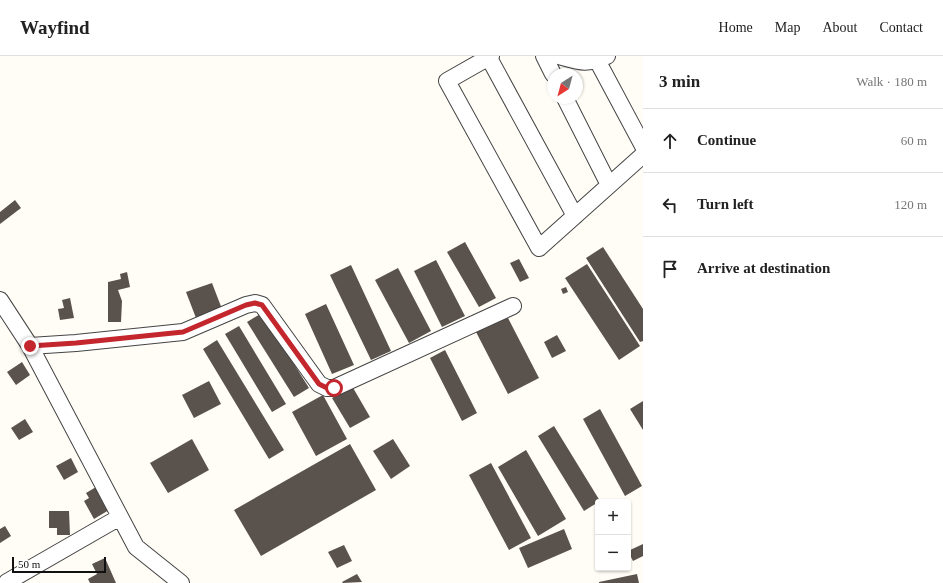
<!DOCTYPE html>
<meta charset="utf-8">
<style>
:root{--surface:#fff;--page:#f2f2f2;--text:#222;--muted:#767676;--line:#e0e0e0}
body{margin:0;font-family:Georgia,serif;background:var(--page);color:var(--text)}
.controls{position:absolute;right:12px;bottom:12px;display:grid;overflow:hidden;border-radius:4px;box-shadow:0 1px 3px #0004}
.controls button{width:36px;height:36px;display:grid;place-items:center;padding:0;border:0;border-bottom:1px solid var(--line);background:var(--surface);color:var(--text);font:20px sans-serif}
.compass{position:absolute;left:547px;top:12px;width:36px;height:36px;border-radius:50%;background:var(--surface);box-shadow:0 1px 3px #0004;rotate:216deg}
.scale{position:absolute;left:12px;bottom:10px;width:94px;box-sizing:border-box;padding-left:4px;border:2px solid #111;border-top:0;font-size:11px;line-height:14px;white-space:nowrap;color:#111;-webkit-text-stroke:3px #fff;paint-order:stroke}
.stop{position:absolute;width:12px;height:12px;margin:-9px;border:3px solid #c4262e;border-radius:50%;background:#fff}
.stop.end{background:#c4262e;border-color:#fff;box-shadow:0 1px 4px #0008}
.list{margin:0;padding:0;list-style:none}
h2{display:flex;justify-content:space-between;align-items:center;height:52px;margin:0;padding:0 16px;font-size:17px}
h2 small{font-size:13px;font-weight:400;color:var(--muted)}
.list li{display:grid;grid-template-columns:26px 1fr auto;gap:12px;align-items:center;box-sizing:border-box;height:64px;padding:0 16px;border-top:1px solid var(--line)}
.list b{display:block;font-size:15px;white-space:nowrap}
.list em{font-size:13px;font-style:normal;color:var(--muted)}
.icon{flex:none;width:22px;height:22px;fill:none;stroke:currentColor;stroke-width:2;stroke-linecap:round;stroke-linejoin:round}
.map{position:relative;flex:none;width:643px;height:527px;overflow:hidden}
header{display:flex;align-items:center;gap:24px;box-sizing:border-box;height:56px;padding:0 20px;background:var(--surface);border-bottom:1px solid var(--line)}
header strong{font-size:19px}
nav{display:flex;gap:22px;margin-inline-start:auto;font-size:14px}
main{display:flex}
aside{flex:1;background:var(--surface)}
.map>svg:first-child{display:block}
</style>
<header>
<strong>Wayfind</strong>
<nav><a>Home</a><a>Map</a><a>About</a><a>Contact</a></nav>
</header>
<main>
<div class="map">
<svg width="643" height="527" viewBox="0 0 643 527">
<rect width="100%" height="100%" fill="#fffdf5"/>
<path fill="#5a524d" d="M15,144L21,152L0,168V156Z
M465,186L496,242L479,251L447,196Z
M603,191L643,253V285L640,286L586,202Z
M519,203L529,222L520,226L510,207Z
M436,204L465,260L442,271L414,215Z
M587,208L640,290L619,304L565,222Z
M351,209L391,295L371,304L330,219Z
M398,212L431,275L409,287L375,224Z
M127,216L130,231L118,234L122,245L121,266H108V226L121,223L120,218Z
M212,227L222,253L196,262L186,236Z
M566,231L568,236L563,238L561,233Z
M70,242L74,262L60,264L58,253L64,252L62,244Z
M326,248L354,309L332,318L305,258Z
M262,257L309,332L294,341L247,266Z
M506,258L539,322L508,338L475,274Z
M239,270L286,348L272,356L225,278Z
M557,279L566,295L552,302L544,286Z
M217,284L284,394L269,403L203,293Z
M445,294L477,357L462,365L430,302Z
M22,306L30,319L16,329L7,316Z
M209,325L221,348L194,362L182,339Z
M352,330L370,361L350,372L332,342Z
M323,339L347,383L316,400L292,356Z
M643,345V374L630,353Z
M600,353L642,430L625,440L583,363Z
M25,363L33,376L19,384L11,372Z
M554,370L600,445L584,455L538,380Z
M192,383L209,414L168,437L150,407Z
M393,383L410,410L391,423L373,395Z
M350,388L376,434L261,500L234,454Z
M526,394L566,463L538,480L498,411Z
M71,402L78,416L64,424L56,410Z
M491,407L531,482L509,494L469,419Z
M96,431L109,454L94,463L84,445L89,442L86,437Z
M49,455H69L70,479H57V472H49Z
M5,470L11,480L0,487V473Z
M564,473L572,493L528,512L519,492Z
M643,488V500L633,505L628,495Z
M344,489L352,505L337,512L328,496Z
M105,502L116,527H90L88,523L97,518L92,508Z
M357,518L362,526L343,527L342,526Z
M637,518L639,527H599V526Z"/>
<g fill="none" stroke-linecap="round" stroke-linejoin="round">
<g stroke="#444" stroke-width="18">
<path id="minor" d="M491,0L447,25L539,192L643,99
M544,0L553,18
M559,0C580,6 586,9 607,0
M489,2L575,160
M597,4L643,90
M565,42L609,129
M0,244L30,290L136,491L181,527
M30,290L76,287L183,276L246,249L255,247L262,249L319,328L327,332H334L513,250
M7,526L120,461"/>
</g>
<use href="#minor" stroke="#fff" stroke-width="16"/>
</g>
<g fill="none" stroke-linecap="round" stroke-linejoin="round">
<path stroke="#c4262e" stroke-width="5" d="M30,290L76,287L183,276L246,249L255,247L262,249L319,328L327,332H334"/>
</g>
</svg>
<div class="controls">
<button>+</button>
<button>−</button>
</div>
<svg class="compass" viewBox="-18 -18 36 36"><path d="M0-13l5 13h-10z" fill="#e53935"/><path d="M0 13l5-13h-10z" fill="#767676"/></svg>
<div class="scale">50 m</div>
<div class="stop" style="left:334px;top:332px"></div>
<div class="stop end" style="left:30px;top:290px"></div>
</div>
<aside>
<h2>3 min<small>Walk · 180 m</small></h2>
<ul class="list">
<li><svg class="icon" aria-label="ahead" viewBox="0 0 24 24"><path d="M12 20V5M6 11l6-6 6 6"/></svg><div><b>Continue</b></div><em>60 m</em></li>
<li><svg class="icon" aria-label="left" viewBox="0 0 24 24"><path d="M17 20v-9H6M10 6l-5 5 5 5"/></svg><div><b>Turn left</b></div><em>120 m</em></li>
<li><svg class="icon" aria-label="arrive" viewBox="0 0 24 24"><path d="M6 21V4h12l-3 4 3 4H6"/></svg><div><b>Arrive at destination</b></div></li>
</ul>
</aside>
</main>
